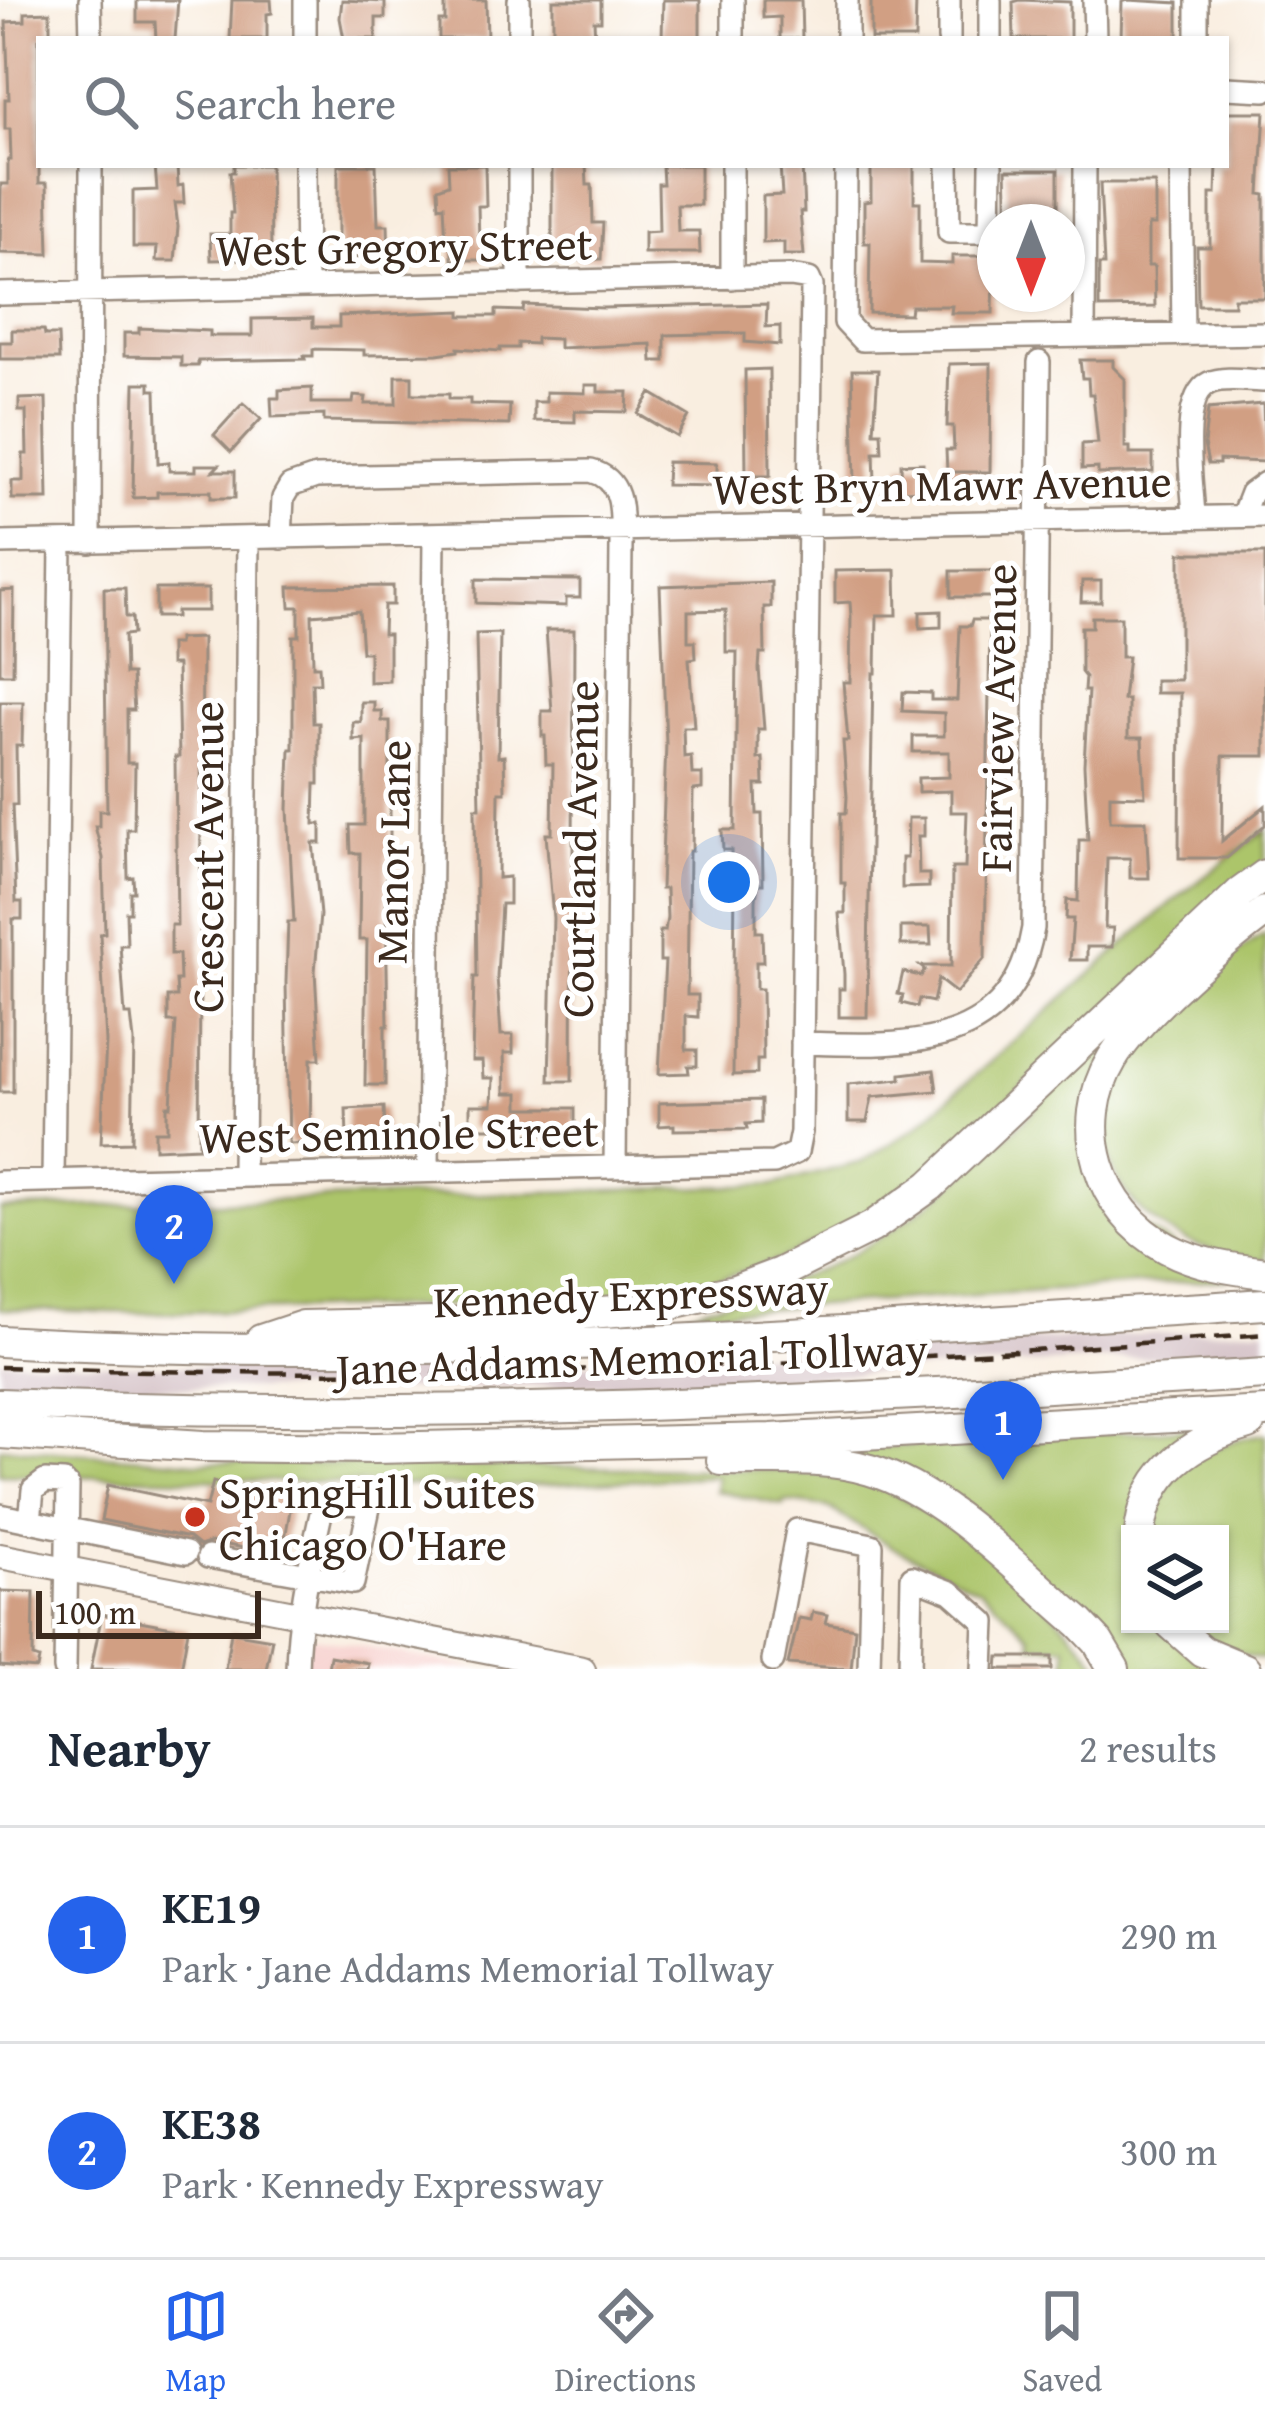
<!DOCTYPE html>
<meta charset="utf-8">
<style>
:root{--surface:#fff;--page:#f2f2f3;--text:#1f2937;--muted:#747a83;--line:#e0e1e3;--accent:#2563eb}
body{margin:0;font-family:"Gentium Book Plus",serif;background:var(--page);color:var(--text)}
.controls{position:absolute;right:36px;bottom:36px;display:grid;overflow:hidden;border-radius:0px;box-shadow:0 3px 9px #0004}
.controls button{width:108px;height:108px;display:grid;place-items:center;padding:0;border:0;border-bottom:3px solid var(--line);background:var(--surface);color:var(--text);font:60px sans-serif}
.compass{position:absolute;left:977px;top:204px;width:108px;height:108px;border-radius:50%;background:var(--surface);box-shadow:0 3px 9px #0004;rotate:180deg}
.scale{position:absolute;left:36px;bottom:30px;width:225px;box-sizing:border-box;padding-left:12px;border:6px solid #3b2a1e;border-top:0;font-size:33px;line-height:42px;white-space:nowrap;color:#3b2a1e;-webkit-text-stroke:9px #fff;paint-order:stroke}
.you{position:absolute;left:729px;top:882px;width:42px;height:42px;margin:-30px;border:9px solid #fff;border-radius:50%;background:#1a73e8;box-shadow:0 0 0 18px #1a73e833}
.badge{display:grid;place-items:center;width:78px;height:78px;border-radius:50%;background:var(--accent);color:#fff;font-size:39px;font-weight:700}
.pin{position:absolute;translate:-50% -99px;filter:drop-shadow(0 3px 6px #0008)}
.pin::after{content:'';position:absolute;top:63px;width:42px;height:36px;background:inherit;clip-path:polygon(0 0,100% 0,50% 100%)}
.list{margin:0;padding:0;list-style:none}
h2{display:flex;justify-content:space-between;align-items:center;height:156px;margin:0;padding:0 48px;font-size:51px}
h2 small{font-size:39px;font-weight:400;color:var(--muted)}
.list li{display:grid;grid-template-columns:78px 1fr auto;gap:36px;align-items:center;box-sizing:border-box;height:216px;padding:0 48px;border-top:3px solid var(--line)}
.list b{display:block;font-size:45px;white-space:nowrap}
.list p{margin:0;font-size:39px;white-space:nowrap;color:var(--muted)}
.list em{font-size:39px;font-style:normal;color:var(--muted)}
.icon{flex:none;width:66px;height:66px;fill:none;stroke:currentColor;stroke-width:2;stroke-linecap:round;stroke-linejoin:round}
.map{position:relative;flex:none;width:1265px;height:1669px;overflow:hidden}
.search{position:absolute;background:var(--surface);box-shadow:0 3px 9px #0004;left:36px;right:36px;top:36px;height:132px;display:flex;align-items:center;gap:30px;box-sizing:border-box;padding:0 42px;border-radius:0px;color:var(--muted);font-size:45px}
.sheet{height:588px;background:var(--surface)}
nav{display:flex;justify-content:space-around;align-items:center;box-sizing:border-box;height:168px;border-top:3px solid var(--line);background:var(--surface);font-size:33px;color:var(--muted)}
nav a{display:grid;justify-items:center;gap:6px}
nav .on{color:var(--accent)}
.map>svg:first-child{display:block}
</style>
<div class="map">
<svg width="1265" height="1669" viewBox="0 0 1265 1669">
<rect width="100%" height="100%" fill="#fff"/>
<filter id="ink" filterUnits="userSpaceOnUse"><feTurbulence type="fractalNoise" baseFrequency=".00833" numOctaves="2"/><feDisplacementMap in="SourceGraphic" scale="24" xChannelSelector="R" yChannelSelector="G"/><feConvolveMatrix kernelMatrix="1 2 1 2 8 2 1 2 1" color-interpolation-filters="sRGB"/></filter>
<filter id="wash" filterUnits="userSpaceOnUse"><feTurbulence type="fractalNoise" baseFrequency=".004" numOctaves="4" result="noise"/><feDisplacementMap in="SourceGraphic" scale="48" xChannelSelector="R" yChannelSelector="G"/><feGaussianBlur stdDeviation="2.7" result="paint"/><feColorMatrix in="noise" values="0 0 0 0 0 0 0 0 0 0 0 0 0 0 0 0 0 1.4 0 .05"/><feComposite in="paint" operator="in"/></filter>
<g filter="url(#wash)">
<rect width="100%" height="100%" fill="#f9eee0"/>
<path fill="#f7d0cd" d="M293,1633L477,1669H294Z"/>
<path fill="#d2bec3" d="M1265,1328V1351L690,1383L349,1391L0,1384V1360L198,1367L578,1364Z"/>
<path fill="#acc56b" stroke="#747844" stroke-width="3" d="M1265,830V862L937,1166L841,1230L779,1260L685,1290L566,1303L145,1313L0,1309V1209L773,1185L862,1162L915,1128L1176,899Z
M1265,934V1261C1242,1256 1215,1253 1193,1244C1122,1213 1082,1149 1119,1074C1142,1028 1222,961 1265,934Z
M1130,1013L1107,1049L1101,1199L1227,1279L682,1314C732,1299 783,1286 830,1265C948,1210 1039,1103 1130,1013Z
M1195,1428L1169,1447L1131,1517L1130,1624H1157L1209,1669H1123L1080,1610L829,1451Z
M1265,1434V1660C1237,1655 1212,1644 1191,1624H1220V1534H1153C1157,1519 1160,1502 1167,1488C1184,1457 1232,1438 1265,1434Z
M0,1447L193,1462L774,1470C810,1474 848,1475 882,1489C948,1514 1063,1611 1102,1669H1067L1066,1646L1031,1645V1636L981,1590L894,1548L827,1507L784,1501L783,1505L715,1491L717,1476L499,1487L0,1474Z"/>
<g id="blocks">
<path fill="#d19f83" d="M137,0H178L175,39H156L155,22H137Z
M232,0H271L272,13L267,14V39H230Z
M342,0L385,2V18H376V39H344L340,18Z
M445,0H486L487,39H439V21H445Z
M553,0H601V21H594L595,39H553Z
M663,0H700V39H662Z
M763,0H801L802,39H780V17L763,18Z
M871,0H916L915,39H871Z
M1020,0L1070,2V39H1014L1013,2Z
M1128,0L1178,3V39H1121L1122,2Z
M50,12V35L39,39V183H47L49,254L0,253L1,184H8V160H11L10,129H5V99H9L6,22L25,21V13Z
M1226,112H1265L1260,194L1265,195V298H1234V305H1198L1197,247H1210V194H1216L1217,165H1226Z
M155,165H177L178,186L183,185L184,203H175L178,227L175,261H156L157,247H133V191L157,190Z
M234,165H270L271,254H257V259L211,260L210,234H230V213H233L230,172H234Z
M338,165H376L378,225H388L389,257L355,258L354,252L338,253Z
M448,165H485L486,206H478L479,243H484L485,260H452V248L446,243L444,205L439,206L438,188L449,184Z
M552,165H586L587,185H592L593,223H603L601,259L575,260L574,247L552,248Z
M662,165H700V205H677L678,231H699L700,253H644V232L659,231L658,184H663Z
M780,165H802L804,212H800L804,255H784V242L763,243V196L782,195Z
M871,165H914V202H920V263L952,264V256H994L993,313H951L952,306H911L910,314L869,313L870,243H864V202L871,201Z
M1006,170H1058V212H1052V222H1008Z
M1100,183H1155V225H1148V266H1154L1155,307L1099,308V265H1104Z
M767,304L766,327L780,326V345L745,342V333L665,335V361H652L651,344L559,348V339L536,338V344L518,343V348H500V351L458,348V351L437,354L364,355V350L313,349V356H304L305,359L198,361V366H181V357L124,356V333H139V328L210,331V336H252V319L313,318V327H339V316L461,311V316H496V310L523,311L524,305L603,308Z
M12,330H44L45,335H58L59,359H0V342H12Z
M1080,360H1113V367L1125,379V447H1130V454H1153V472L1098,474V468L1082,469V444L1098,443L1093,394H1089L1088,378H1082Z
M991,363L990,472H947L946,450H954L953,426H947L949,364Z
M769,369L770,476H746L745,370Z
M852,370H878L874,432H881L882,452H874L875,482H855Z
M396,376H412V394H449V399H470V404L510,405L509,425L324,421V415L272,417L271,398H279V390L312,388V403H353L354,396L366,397L365,404H396Z
M135,383H150V390H156L158,463L169,462V471H196V465H219L213,471H235V498H211V491L157,492V497L133,498Z
M585,385H598V392H628L627,412L575,411V422L534,421V402H546V392L585,393Z
M651,393L689,416L677,437L638,414Z
M46,398L48,499H12V481H23V454H27L26,411H19V399Z
M243,403L261,419L231,452L214,435Z
M1263,404L1265,462L1219,460V464H1208L1204,444L1208,409Z
M667,462L717,463V486L666,485Z
M923,463L924,490L902,491L901,464Z
M1180,553H1265V756H1223L1222,841L1265,806V825L1227,858H1179L1180,693H1155V680H1180Z
M896,570L897,615H877L876,673H873L867,1017H839V989H844V974L839,913H845V883H841V813H846L847,797L843,741H848L843,682H850L851,616L850,602L835,603V571Z
M951,571H997V597H951Z
M476,579L580,580V598H566V606L476,603Z
M1082,581H1101V602H1081Z
M771,582V607H764L765,654H760L759,669L764,729H758V759L763,758L764,785H756L757,814H762L763,884H758L756,900V932H762L763,962H756V989H762L763,1060H757V1074L733,1075L735,880H732L731,850H723L722,830H735L737,652H726V610L688,611V641H695L696,658L689,659L694,727H683L684,757L691,756L692,774H702V789L693,790L692,851H689L687,995H698V1017L686,1016V1050H697V1066H688L689,1073L659,1074L665,961H660V931H665L667,918L666,889H661L666,743L660,586Z
M393,586V605H384L383,634H389V681L369,682V652H362L359,611L312,615L313,666H319L320,683H312L313,723H319V784H315L314,824H321V843H313L320,915L315,971L320,1059H311L310,1143L289,1144L286,982L288,922H294L288,809L290,749H293V636H299V607H290L289,587Z
M104,588H125L126,617H132L133,634L124,635L125,674H132L133,697L134,710H127V763H135L134,829H127L128,878L133,877L134,892H130V912H126L127,945H120L125,1015H131L134,1041L132,1142L101,1143L106,1042L100,934L105,933L103,858L95,826H99V811H107Z
M156,589H208V611H176V617H156Z
M14,590L13,674H0V591Z
M941,611V627L920,628V612Z
M1092,617H1121V657H1128L1123,700H1128V738H1142L1145,796L1110,795V821H1146L1149,878H1130V858H1107L1105,928H1113L1112,947H1087V960H1070L1073,919H1066L1067,900L1078,901L1079,840H1088L1084,765L1088,691H1084L1085,677L1081,672V627H1092Z
M972,620H990L985,958L956,993L938,979L933,1002L919,999L917,1007L901,1003L903,995L898,994L903,972L921,976L925,970L920,966H951L952,868H965L967,812H951V791L918,792V778L949,777V752H913V736H944V713L902,711L903,692L931,693V700H957L960,626H970Z
M546,630H574L572,1081H549L553,918L546,834H552L553,764H546L545,736H542V711H552Z
M500,633L498,757L504,756L505,792H499L498,878L509,877V904H501L497,977L501,1035H513V1053H504L505,1093H519V1108H575V1134L493,1133V1128H470V1105H492L493,1078H483L482,1061H472L474,977H477L475,808H480L476,634Z
M202,638L199,1147L155,1149V1131H167V1106H171L176,1022H168V997H177L176,980H180L179,954H171V925H177L175,757H179L177,665H170V644H178V639Z
M0,702H23L22,746H16L17,805H12L16,902H22V919H13V1092H0Z
M361,702H374V711H382V721H390V852H387L386,911L388,1026H385V1085H365L367,940H359L360,853H351L350,825H364V739L353,740V722H361Z
M908,818H924V836H918L919,874H929V887L902,888V858H907Z
M901,927H930L931,945H901Z
M934,1070L937,1091L872,1097L867,1122H848V1084L901,1079V1074Z
M761,1100V1123L746,1124L747,1129L674,1130V1125L659,1126V1103Z
M384,1107L385,1131L373,1132V1137L347,1138L346,1109Z
M213,1482L293,1494L282,1555L211,1542L199,1546L189,1538L101,1520L108,1485L207,1506Z
M0,1591L34,1592L33,1657L39,1659L37,1669L0,1666Z
M813,1612L828,1615L826,1623L855,1628L851,1669L788,1664L799,1618L811,1620Z
M102,1614L188,1630L181,1669H91Z
M231,1632L272,1639L266,1669H225Z
M330,1656L368,1663L367,1669H328Z
M999,1657H1052V1669H998Z"/>
</g>
</g>
<g filter="url(#ink)">
<use href="#blocks" fill-opacity="0" stroke="#9a8c7f" stroke-width="3"/>
<g fill="none" stroke-linecap="round" stroke-linejoin="round">
<g stroke="#9a8c7f" stroke-width="26">
<path id="minor" d="M90,0L91,39
M305,0V39
M519,0V39
M949,0V39
M990,0V39
M1094,0L1095,39
M1197,0V39
M733,39V0
M847,39V0
M1226,88L1265,90
M305,165L306,287
M519,165V283
M846,165L845,322L862,340L1265,333
M948,165L949,232H990L991,165
M1181,165L1183,334
M732,278V165
M0,294L790,276L809,279L812,286L801,1132L797,1152L774,1163L0,1182
M1084,336L1085,165
M1242,516L1251,493L1265,483
M1194,517C1193,486 1178,398 1209,383C1224,376 1249,381 1265,381
M281,538L283,498L290,486L316,477L591,471C626,480 621,515 621,545L615,1167
M90,542L91,165
M0,543L1265,516
M802,1043C902,1046 1012,1054 1033,928L1039,362
M428,1170L434,535
M243,1175L248,538
M53,1180L61,542
M0,1515L186,1553
M30,1521L33,1490L45,1481L64,1482L68,1486L65,1669
M208,1557L353,1583L370,1503L323,1504C311,1560 298,1612 297,1669
M773,1661L797,1530L872,1545L869,1669
M910,1669L912,1577L951,1592L985,1622L983,1669"/>
</g>
<g stroke="#9a8c7f" stroke-width="28">
<path id="major" d="M0,1556L583,1669"/>
</g>
<g stroke="#9a8c7f" stroke-width="34">
<path id="highway" d="M1265,912C1224,942 1137,1017 1112,1059C1072,1126 1098,1211 1167,1248C1197,1264 1232,1269 1265,1273
M261,1340L303,1326L477,1322L653,1308L735,1290L780,1273L872,1227L930,1186L1240,893L1265,875
M0,1341C422,1365 844,1331 1265,1304
M0,1404C422,1421 844,1401 1265,1374
M0,1433L203,1446L375,1448L771,1439L1265,1412
M722,1460C771,1461 824,1456 870,1470C947,1493 1019,1572 1080,1623L1098,1642L1114,1669
M1140,1534C1145,1471 1193,1440 1249,1424
M1171,1624L1202,1651L1245,1669"/>
</g>
<use href="#minor" stroke="#fff" stroke-width="21"/>
<use href="#major" stroke="#fff" stroke-width="24"/>
<use href="#highway" stroke="#fff" stroke-width="30"/>
<path stroke="#3b2a1e" stroke-width="4.5" stroke-dasharray="18 9" stroke-linecap="butt" d="M0,1367C422,1382 844,1366 1265,1334"/>
</g>
</g>
<circle fill="#c8321e" stroke="#fff" stroke-width="4.5" cx="195" cy="1517" r="12"/>
<g text-anchor="middle" dominant-baseline="central" stroke-width="10" stroke-linejoin="round" paint-order="stroke">
<g font-size="45" fill="#3b2a1e" stroke="#fff">
<text transform="translate(404 246) rotate(-1)">West Gregory Street</text>
<text transform="translate(942 484) rotate(-1)">West Bryn Mawr Avenue</text>
<text transform="translate(997 718) rotate(-89)">Fairview Avenue</text>
<text transform="translate(579 849) rotate(-89)">Courtland Avenue</text>
<text transform="translate(392 852) rotate(-89)">Manor Lane</text>
<text transform="translate(206 857) rotate(-90)">Crescent Avenue</text>
<text transform="translate(399 1133) rotate(-1)">West Seminole Street</text>
<text transform="translate(631 1294) rotate(-2)">Kennedy Expressway</text>
<text transform="translate(632 1358) rotate(-2)">Jane Addams Memorial Tollway</text>
</g>
<g font-size="45" fill="#3b2a1e" stroke="#fff" text-anchor="start">
<text x="219" y="1491">SpringHill Suites<tspan x="219" dy="52">Chicago O'Hare</tspan></text>
</g>
</g>
</svg>
<div class="controls">
<button><svg class="icon" aria-label="layers" viewBox="0 0 24 24"><path d="M12 4l9 5-9 5-9-5zM3 14l9 5 9-5"/></svg></button>
</div>
<svg class="compass" viewBox="-18 -18 36 36"><path d="M0-13l5 13h-10z" fill="#e53935"/><path d="M0 13l5-13h-10z" fill="#747a83"/></svg>
<div class="scale">100 m</div>
<div class="you"></div>
<div class="pin badge" style="left:1003px;top:1480px">1</div>
<div class="pin badge" style="left:174px;top:1284px">2</div>
<div class="search"><svg class="icon" aria-label="search" viewBox="0 0 24 24"><circle cx="10" cy="10" r="6"/><path d="M15 15l6 6"/></svg>Search here</div>
</div>
<section class="sheet">
<h2>Nearby<small>2 results</small></h2>
<ul class="list">
<li><span class="badge">1</span><div><b>KE19</b><p>Park · Jane Addams Memorial Tollway</p></div><em>290 m</em></li>
<li><span class="badge">2</span><div><b>KE38</b><p>Park · Kennedy Expressway</p></div><em>300 m</em></li>
</ul>
</section>
<nav>
<a class="on"><svg class="icon" aria-label="map" viewBox="0 0 24 24"><path d="M3 6l6-2 6 2 6-2v14l-6 2-6-2-6 2zM9 4v14M15 6v14"/></svg>Map</a>
<a><svg class="icon" aria-label="directions" viewBox="0 0 24 24"><path d="M12 3l9 9-9 9-9-9zM9 14v-3h6M13 9l2 2-2 2"/></svg>Directions</a>
<a><svg class="icon" aria-label="saved" viewBox="0 0 24 24"><path d="M7 4h10v16l-5-4-5 4z"/></svg>Saved</a>
</nav>
